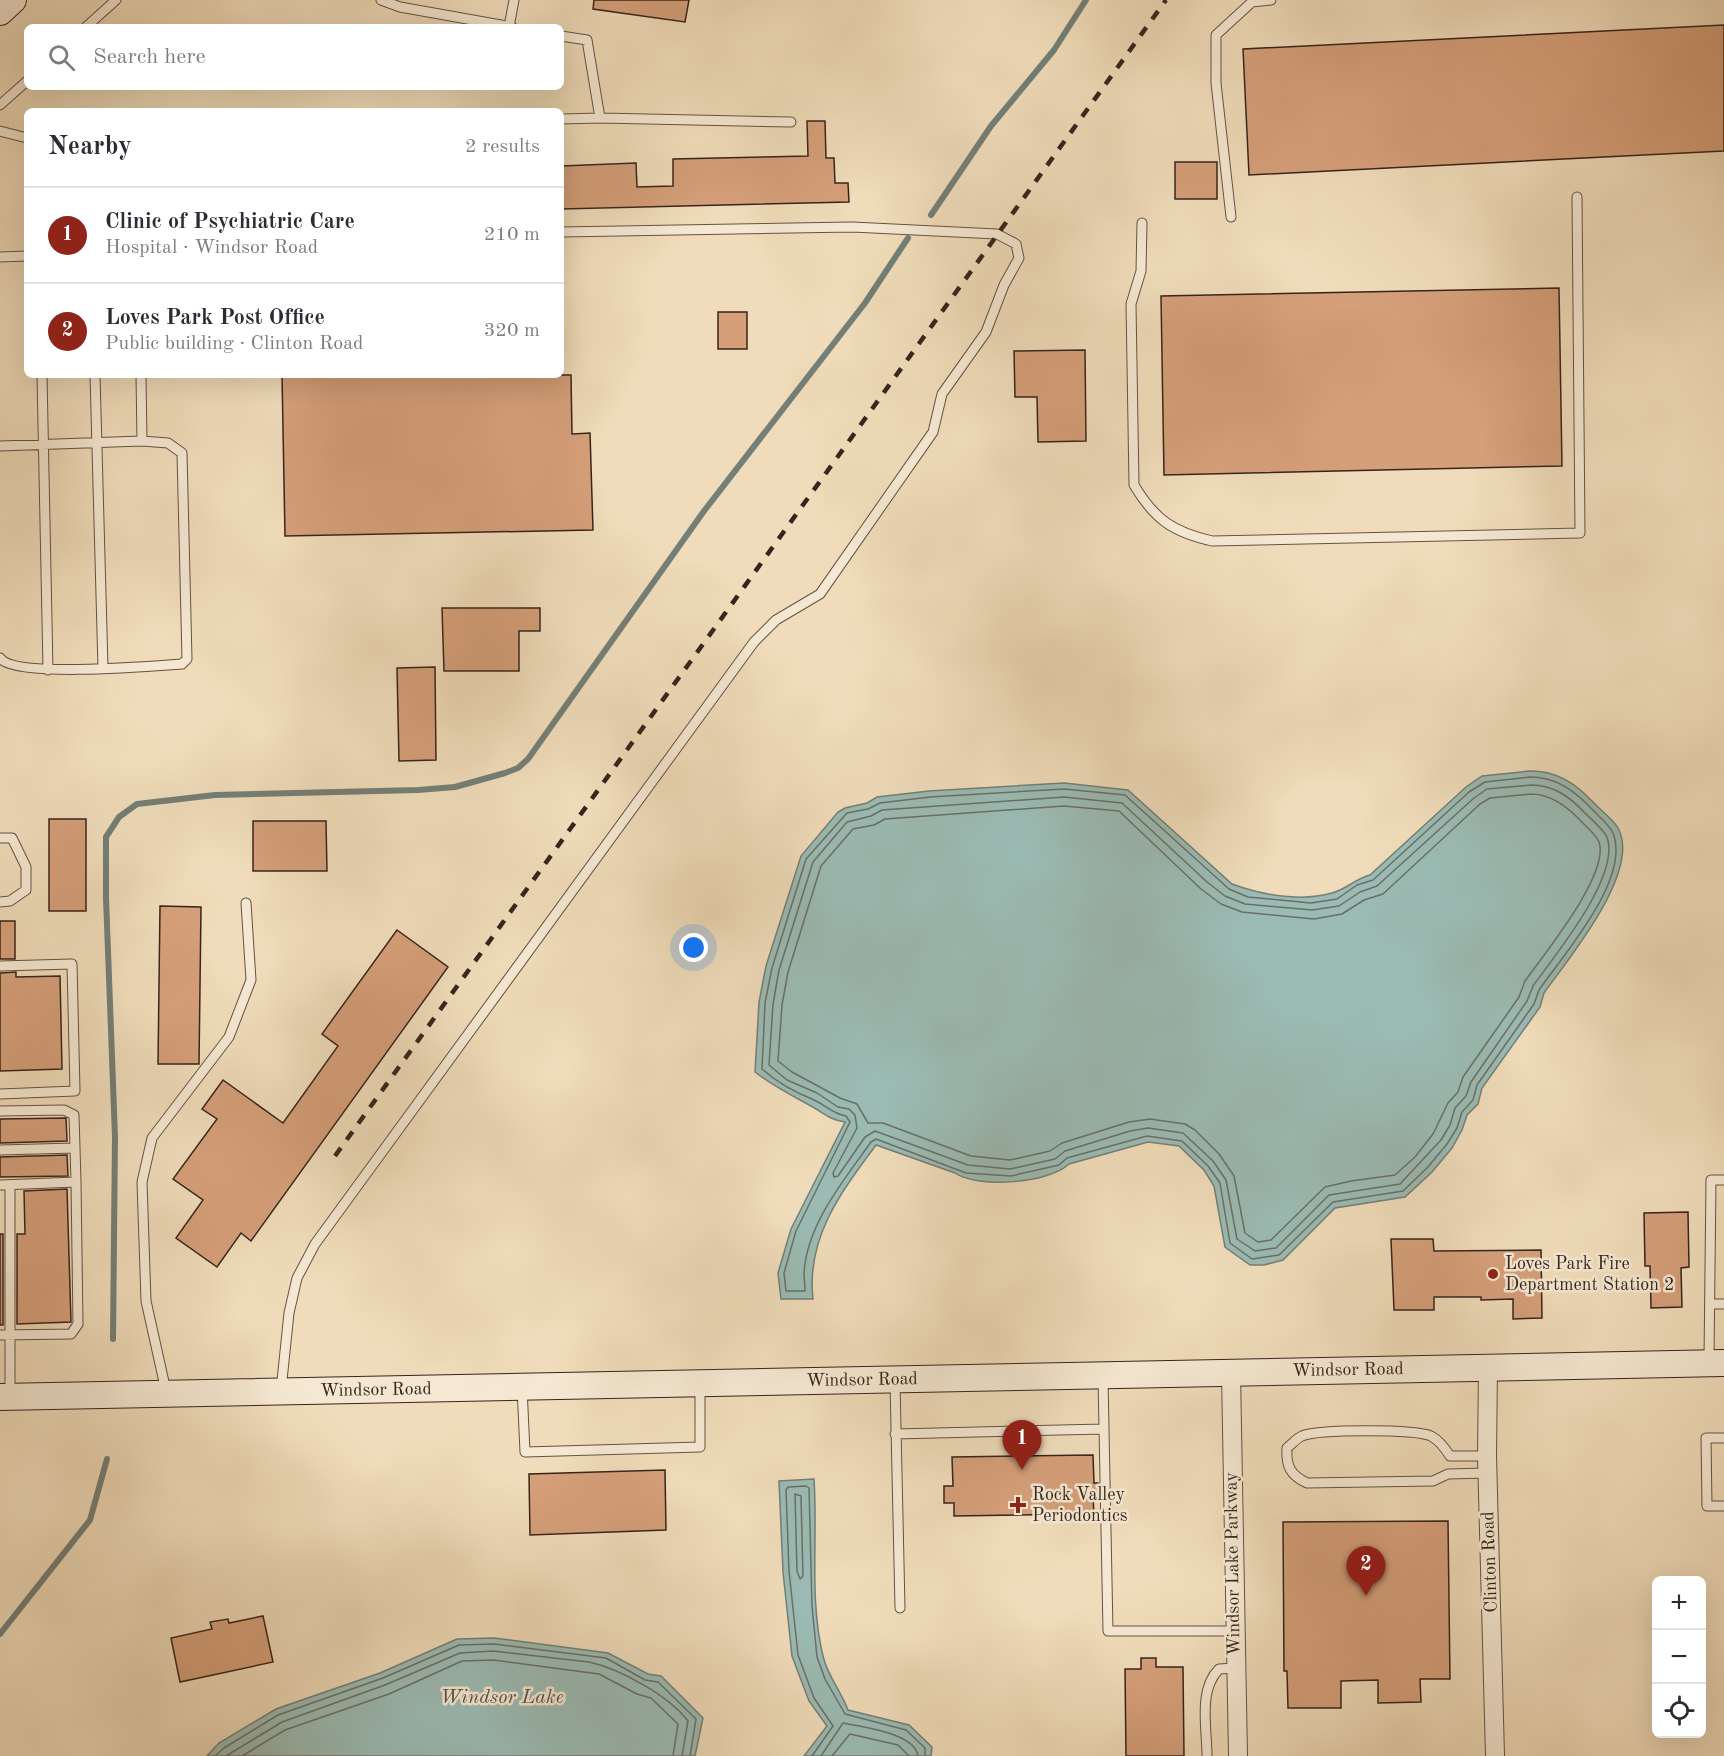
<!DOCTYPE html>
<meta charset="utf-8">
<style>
:root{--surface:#fff;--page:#f7f7f7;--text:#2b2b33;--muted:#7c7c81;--line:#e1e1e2;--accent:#8f2418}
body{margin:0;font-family:"Old Standard TT",serif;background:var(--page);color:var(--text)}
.controls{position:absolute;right:18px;bottom:18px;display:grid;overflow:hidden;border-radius:9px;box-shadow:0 6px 24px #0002}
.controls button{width:54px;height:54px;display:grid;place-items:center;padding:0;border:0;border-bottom:2px solid var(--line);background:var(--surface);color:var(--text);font:30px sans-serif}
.you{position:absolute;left:694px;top:948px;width:21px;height:21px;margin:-15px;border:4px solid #fff;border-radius:50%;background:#1a73e8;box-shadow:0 0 0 9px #1a73e833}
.badge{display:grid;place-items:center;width:39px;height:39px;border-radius:50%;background:var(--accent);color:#fff;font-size:20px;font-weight:700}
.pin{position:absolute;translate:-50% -50px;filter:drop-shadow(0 2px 3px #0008)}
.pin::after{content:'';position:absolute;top:32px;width:21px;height:18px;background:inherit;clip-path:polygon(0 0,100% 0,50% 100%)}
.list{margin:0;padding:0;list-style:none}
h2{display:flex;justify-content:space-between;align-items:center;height:78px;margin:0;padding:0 24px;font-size:26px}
h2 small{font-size:20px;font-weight:400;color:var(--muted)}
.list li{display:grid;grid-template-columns:39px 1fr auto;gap:18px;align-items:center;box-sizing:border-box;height:96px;padding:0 24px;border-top:2px solid var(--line)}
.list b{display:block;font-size:22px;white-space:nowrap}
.list p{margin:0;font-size:20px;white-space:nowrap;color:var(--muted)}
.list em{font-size:20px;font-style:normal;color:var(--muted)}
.icon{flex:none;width:33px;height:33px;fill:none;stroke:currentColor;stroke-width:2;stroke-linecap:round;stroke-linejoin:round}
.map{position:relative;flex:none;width:1724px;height:1756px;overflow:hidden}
.search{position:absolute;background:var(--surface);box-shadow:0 6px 24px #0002;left:24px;top:24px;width:540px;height:66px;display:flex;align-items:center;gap:15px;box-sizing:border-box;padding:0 21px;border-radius:9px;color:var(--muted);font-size:22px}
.panel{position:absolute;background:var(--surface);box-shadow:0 6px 24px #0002;left:24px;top:108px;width:540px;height:270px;border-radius:9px}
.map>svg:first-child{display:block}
</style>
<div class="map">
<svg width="1724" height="1756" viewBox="0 0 1724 1756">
<rect width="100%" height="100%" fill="#f0dcba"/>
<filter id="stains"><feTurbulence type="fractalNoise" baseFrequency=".00333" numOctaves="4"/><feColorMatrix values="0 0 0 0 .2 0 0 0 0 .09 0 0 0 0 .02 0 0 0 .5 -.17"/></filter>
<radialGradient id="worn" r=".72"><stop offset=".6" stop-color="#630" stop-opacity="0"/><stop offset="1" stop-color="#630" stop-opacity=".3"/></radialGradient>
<path fill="#9bbbb4" stroke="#737f77" stroke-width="1.5" d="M1530,771C1557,771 1575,783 1593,802C1600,810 1613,819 1618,828C1642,871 1568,959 1544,993L1540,1007L1482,1088L1478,1104L1467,1115L1462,1130L1452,1148L1432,1172L1405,1197L1335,1208L1283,1260L1264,1265H1250L1225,1247L1214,1186L1204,1170L1179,1146L1148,1142L1069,1164C1049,1183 978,1189 955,1173L876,1145C841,1192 806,1238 813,1299H781L778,1273L791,1229L845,1122C830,1120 824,1113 811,1106C791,1095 773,1086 755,1072L759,1002L766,966L801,856L838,812L845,808L867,803L877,797L929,791L1064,783L1128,790L1232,884C1262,895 1301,902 1332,893C1345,890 1355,879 1370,875L1466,787L1482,776Z
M814,1479C818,1537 809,1599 823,1656C827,1675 841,1691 848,1710L909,1725L932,1747L931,1756H804L827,1726L809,1701L792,1656L783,1572L779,1481Z
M494,1638L608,1653L648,1674L661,1676L703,1718L695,1756H207L219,1743L276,1709L380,1673L457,1639Z"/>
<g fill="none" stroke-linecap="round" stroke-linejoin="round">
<path stroke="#687068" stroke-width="1.5" d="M1530,777C1555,777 1572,789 1589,806C1596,814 1609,824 1613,833C1631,879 1564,954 1539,990L1534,1004L1477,1085L1473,1100L1462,1112L1457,1128L1447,1144L1427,1168L1403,1191L1333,1202L1279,1255L1252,1259L1230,1243L1220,1183L1208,1166L1182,1141L1147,1136L1067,1158L1059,1165L1011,1176L966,1173L876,1139L871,1142C844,1180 807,1224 804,1273C804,1279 805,1285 805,1291H786L784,1273L796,1231L850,1122L846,1116C831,1113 826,1105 812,1099C794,1092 777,1082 762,1069L765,1003L772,968L806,859L847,813L868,809L880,803L930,797L1064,789L1125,795L1229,889L1248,897L1311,903L1337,899L1357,885L1373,880L1469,792L1485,782Z
M1531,785C1554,785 1570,797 1585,813C1592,820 1603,829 1607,837C1621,876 1555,955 1533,986L1527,1001L1471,1082L1466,1096L1455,1108L1450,1125L1441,1140L1400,1184L1329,1195L1276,1248L1255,1251L1237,1239L1226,1180L1213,1161L1183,1133L1148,1128L1130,1131L1065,1151L1055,1159L1010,1169L968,1165L875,1131L865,1137L838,1176L834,1177L833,1173L857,1128L855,1115L849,1109L838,1107L817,1093L787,1080L769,1065L773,1004L779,970L813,862L847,822L871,816L882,810L1064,797L1122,803L1207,882L1225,896L1245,904L1312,910L1339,906L1360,892L1377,886L1474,798L1487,789Z
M1531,794C1550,794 1565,805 1578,818C1584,825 1595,833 1599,842C1610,874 1544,954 1525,981L1519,997L1463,1077L1458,1092L1448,1103L1433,1134L1415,1157L1395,1175L1351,1181L1325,1187L1271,1240L1258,1242L1245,1233L1234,1176L1219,1154L1195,1130L1185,1124L1150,1119L1129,1122L1062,1143L1050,1151L1010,1160L971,1156L883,1123H868L857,1104L840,1098L792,1072L778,1061L782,1005L788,972L821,866L853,829L874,825L885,819L1064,806L1119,811L1201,889L1221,904L1242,912L1314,919L1342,914L1364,900L1383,894L1480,804L1490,798Z
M795,1494L801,1496L803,1576L800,1579L797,1571Z
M215,1756L224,1748L278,1715L383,1678L459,1645L494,1644L606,1658L645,1680L658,1682L696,1719L690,1756
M226,1756L282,1722L385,1685L460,1653L493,1651L589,1662C620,1669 668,1695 688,1721L682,1756
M242,1756L285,1730L389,1694L462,1661L493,1660L599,1674L637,1694L651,1698L678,1724L673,1756
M812,1756L833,1726L814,1698L798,1655L789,1571L786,1490L788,1487L806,1486L809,1488L812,1606L817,1657L825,1679L845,1714L906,1730L925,1748V1756
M821,1756L843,1723C862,1727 915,1733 918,1756
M832,1756L850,1734L898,1745L909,1756"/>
<path stroke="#737f77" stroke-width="6" d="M931,215L991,126L1054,50L1086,0
M113,1339L115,1137L106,898V837L119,817L137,804L215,795L418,790L455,787L505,773L518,768L528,759L704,511L865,303L908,238
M0,1634L90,1520L107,1459"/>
</g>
<path fill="#d59f7a" stroke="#36241c" stroke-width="1.5" d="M594,0H689L685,22L593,9Z
M1724,25V151L1249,175L1243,49Z
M807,121H825L826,158H834L835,183H848L849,202L561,209V166L636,163L637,187L673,186V159L808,156Z
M1175,162H1217V199H1175Z
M1559,288L1562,466L1164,475L1161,296Z
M718,312H747V349H718Z
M1085,350L1086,441L1038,442L1037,397H1015L1014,351Z
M282,375H571L572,434L590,433L593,530L285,536Z
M442,608H540V631H519V671H444Z
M435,667L436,760L399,761L397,668Z
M49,819H86V911H49Z
M253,821H326L327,871H253Z
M160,906L201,907L199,1064H158Z
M0,921H15V959H0Z
M397,930L448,967L251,1241L241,1233L217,1267L176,1238L203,1200L173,1179L217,1119L202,1109L223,1080L283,1123L338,1046L322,1034Z
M16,972V977L60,976L62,1069L0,1071V973Z
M0,1119L66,1118L67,1141L0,1143Z
M67,1155L68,1176L0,1177V1157Z
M67,1189L71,1322L17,1324V1234H25L24,1191Z
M1688,1212L1689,1267L1681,1268L1682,1307L1651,1308L1650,1266H1645L1644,1213Z
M0,1234H3V1325H0Z
M1391,1239H1433L1434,1251L1541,1250L1542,1318L1513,1319V1299L1481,1300V1297H1434V1310H1394Z
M1093,1455L1094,1483H1098L1099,1498H1093L1094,1514L954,1516V1503H944V1486H953L952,1457Z
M665,1470L666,1530L530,1535L529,1474Z
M1448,1521L1450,1679H1420L1421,1702L1378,1703V1680L1341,1681V1708H1288L1287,1671H1284L1283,1522Z
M263,1616L273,1662L180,1682L171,1638L212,1629L210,1622L228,1619L229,1623Z
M1141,1658H1156V1667H1183L1184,1756H1126L1125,1669H1141Z"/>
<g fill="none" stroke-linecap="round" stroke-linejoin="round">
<g stroke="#645244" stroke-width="11">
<path id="lane" d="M381,0L400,7L512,27
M86,27L116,0
M509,27L514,0
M561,36L587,40L600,118L791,122
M0,105L27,81
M561,119L600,118
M0,131L27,138
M1231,217L1216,83V35L1252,2L1271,0
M1142,223L1141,271L1131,304L1134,485C1155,520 1173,532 1212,541L1580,533L1577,197
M0,257L27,256
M42,375L48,670
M95,375L103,668
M141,375L142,441
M0,446L142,441L168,443L182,453L187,659L182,664C154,666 14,678 0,658
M0,838H12L26,867V890L10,901L0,902
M0,966L72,964L75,1091L0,1094
M0,1111L64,1110L74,1115L76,1182
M0,1150L75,1148
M0,1185L76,1182L78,1324L71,1334L0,1335
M10,1185V1394
M1710,1304H1724
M1709,1360L1711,1180H1724
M1103,1378L1108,1631H1234
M895,1382L900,1608
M522,1387L525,1452L700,1447V1386
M281,1390L289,1313L297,1278L315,1244L754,642L776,620L820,594L933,432L942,394L986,332L1004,285L1019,258L1016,244L997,234L852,227L561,232
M166,1391L146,1301L142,1182L152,1138L229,1037L251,980L246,903
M895,1434L1104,1429
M1724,1438H1706L1707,1506H1724
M1487,1456H1450C1445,1448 1440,1441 1431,1436C1415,1429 1318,1429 1302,1436C1297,1438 1292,1444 1287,1448C1286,1466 1290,1475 1307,1483L1433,1481L1448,1474L1488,1473
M1207,1756C1207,1728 1198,1690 1219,1669L1235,1668"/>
</g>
<g stroke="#645244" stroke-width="20">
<path id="street" d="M1488,1367L1487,1456L1495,1756
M1231,1373L1238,1756"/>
</g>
<g stroke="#36241c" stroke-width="28">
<path id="secondary" d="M0,12L13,0
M0,1397L1724,1363"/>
</g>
<use href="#lane" stroke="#f5e8d2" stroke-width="9"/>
<use href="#street" stroke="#f5e8d2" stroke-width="18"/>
<use href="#secondary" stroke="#f5e8d2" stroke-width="26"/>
<path stroke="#36241c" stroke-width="4.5" stroke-dasharray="10 10" stroke-linecap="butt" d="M335,1156L1166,0"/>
</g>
<g fill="#8f2418" stroke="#f5e8d2" stroke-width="2">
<circle cx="1493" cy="1274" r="6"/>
<path d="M1015 1496h6v6h6v6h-6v6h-6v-6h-6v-6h6z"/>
</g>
<g text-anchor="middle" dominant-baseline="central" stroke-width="5" stroke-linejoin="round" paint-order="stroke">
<g font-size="18" fill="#36241c" stroke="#f5e8d2" text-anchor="start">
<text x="1505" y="1264">Loves Park Fire<tspan x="1505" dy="21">Department Station 2</tspan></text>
<text x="1032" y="1495">Rock Valley<tspan x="1032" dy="21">Periodontics</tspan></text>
</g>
<g font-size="18" fill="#36241c" stroke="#f5e8d2">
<text transform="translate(1348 1370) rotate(-1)">Windsor Road</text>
<text transform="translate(862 1380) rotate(-1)">Windsor Road</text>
<text transform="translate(376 1390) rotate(-1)">Windsor Road</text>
<text transform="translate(1490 1562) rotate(-92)">Clinton Road</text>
<text transform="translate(1233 1564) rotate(-91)">Windsor Lake Parkway</text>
</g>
<g font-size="20" font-style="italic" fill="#54514a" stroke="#f5e8d2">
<text x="502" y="1698">Windsor Lake</text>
</g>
</g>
<rect width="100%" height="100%" filter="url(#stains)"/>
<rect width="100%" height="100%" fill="url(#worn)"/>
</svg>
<div class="controls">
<button>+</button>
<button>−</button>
<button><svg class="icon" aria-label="locate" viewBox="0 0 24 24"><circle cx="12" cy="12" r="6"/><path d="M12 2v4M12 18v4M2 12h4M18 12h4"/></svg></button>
</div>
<div class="you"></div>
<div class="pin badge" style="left:1022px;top:1470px">1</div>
<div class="pin badge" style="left:1366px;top:1596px">2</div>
<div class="search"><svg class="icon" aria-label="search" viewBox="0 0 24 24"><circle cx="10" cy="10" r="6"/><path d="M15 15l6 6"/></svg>Search here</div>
<section class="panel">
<h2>Nearby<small>2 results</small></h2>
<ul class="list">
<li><span class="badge">1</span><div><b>Clinic of Psychiatric Care</b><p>Hospital · Windsor Road</p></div><em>210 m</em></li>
<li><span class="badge">2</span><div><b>Loves Park Post Office</b><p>Public building · Clinton Road</p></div><em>320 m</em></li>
</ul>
</section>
</div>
